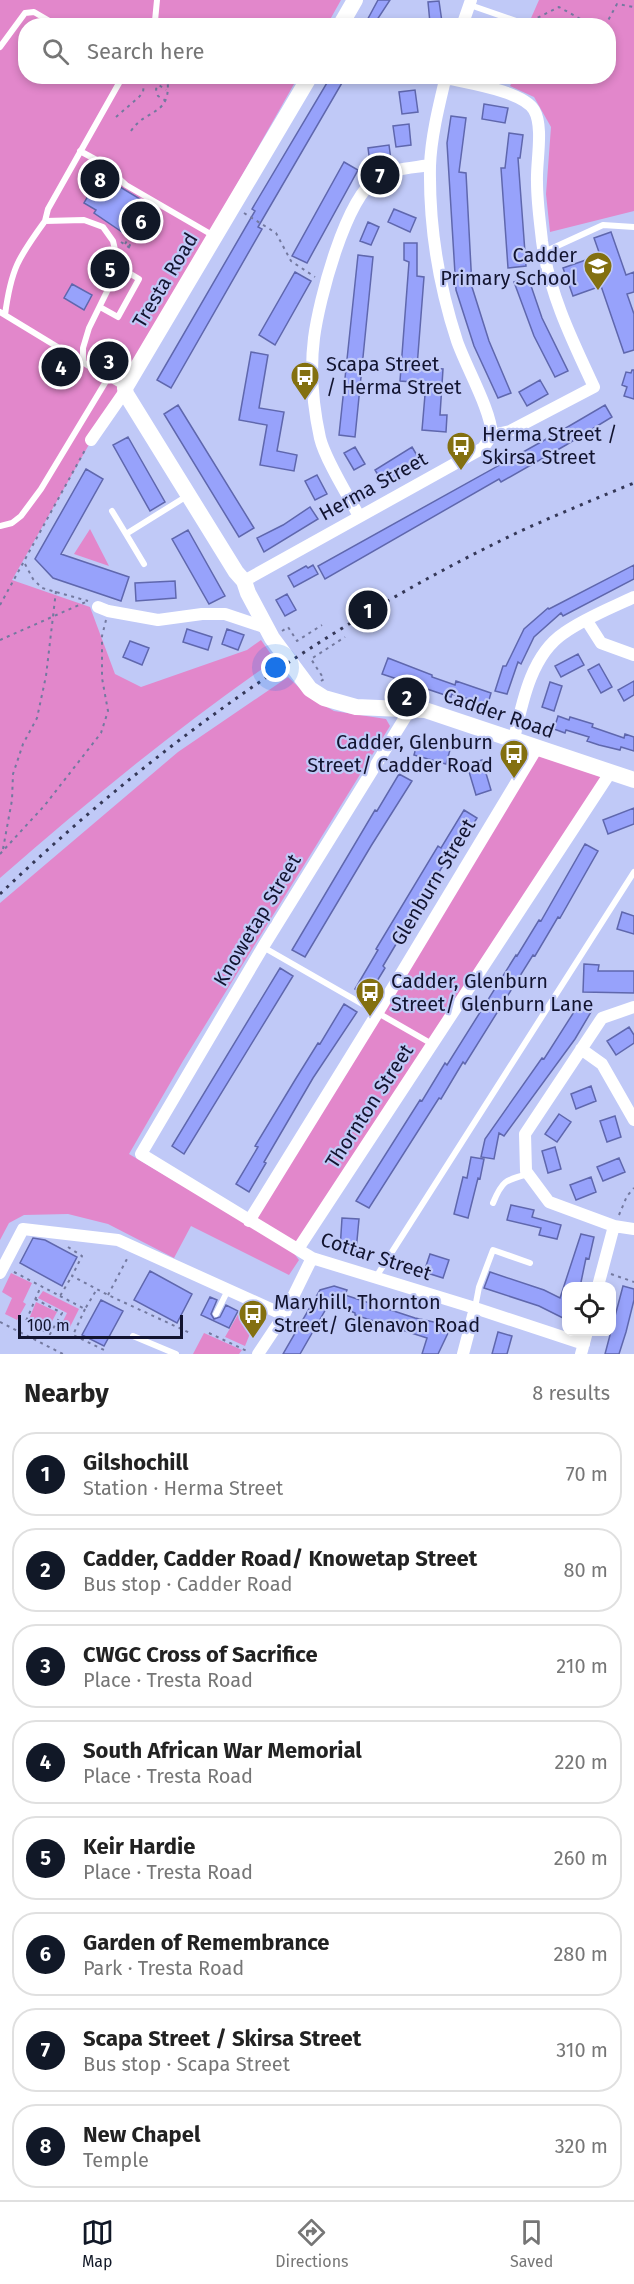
<!DOCTYPE html>
<meta charset="utf-8">
<style>
:root{--surface:#fff;--page:#f2f2f2;--text:#222;--muted:#767676;--line:#e0e0e0;--accent:#111827}
body{margin:0;font-family:"Fira Sans",sans-serif;background:var(--page);color:var(--text)}
.controls{position:absolute;right:18px;bottom:18px;display:grid;overflow:hidden;border-radius:12px;box-shadow:0 3px 9px #0003}
.controls button{width:54px;height:54px;display:grid;place-items:center;padding:0;border:0;border-bottom:2px solid var(--line);background:var(--surface);color:var(--text);font:30px sans-serif}
.scale{position:absolute;left:18px;bottom:15px;width:165px;box-sizing:border-box;padding-left:6px;border:3px solid #121430;border-top:0;font-size:16px;line-height:21px;white-space:nowrap;color:#121430;-webkit-text-stroke:4px #c0c9f7;paint-order:stroke}
.you{position:absolute;left:276px;top:668px;width:21px;height:21px;margin:-15px;border:4px solid #fff;border-radius:50%;background:#1a73e8;box-shadow:0 0 0 9px #1a73e833}
.badge{display:grid;place-items:center;width:39px;height:39px;border-radius:50%;background:var(--accent);color:#fff;font-size:20px;font-weight:700}
.pin{position:absolute;translate:-50% -50%;border:3px solid #fff;box-shadow:0 2px 6px #0006}
.list{margin:0;padding:0;list-style:none}
h2{display:flex;justify-content:space-between;align-items:center;height:78px;margin:0;padding:0 24px;font-size:26px}
h2 small{font-size:20px;font-weight:400;color:var(--muted)}
.list li{display:grid;grid-template-columns:39px 1fr auto;gap:18px;align-items:center;box-sizing:border-box;height:84px;margin:0 12px 12px;padding:0 12px;border:2px solid var(--line);border-radius:24px}
.list b{display:block;font-size:22px;white-space:nowrap}
.list p{margin:0;font-size:20px;white-space:nowrap;color:var(--muted)}
.list em{font-size:20px;font-style:normal;color:var(--muted)}
.icon{flex:none;width:33px;height:33px;fill:none;stroke:currentColor;stroke-width:2;stroke-linecap:round;stroke-linejoin:round}
.map{position:relative;flex:none;width:634px;height:1354px;overflow:hidden}
.search{position:absolute;background:var(--surface);box-shadow:0 3px 9px #0003;left:18px;right:18px;top:18px;height:66px;display:flex;align-items:center;gap:15px;box-sizing:border-box;padding:0 21px;border-radius:24px;color:var(--muted);font-size:22px}
.sheet{height:846px;background:var(--surface)}
nav{display:flex;justify-content:space-around;align-items:center;box-sizing:border-box;height:84px;border-top:2px solid var(--line);background:var(--surface);font-size:16px;color:var(--muted)}
nav a{display:grid;justify-items:center;gap:3px}
nav .on{color:var(--accent)}
.map>svg:first-child{display:block}
</style>
<div class="map">
<svg width="634" height="1354" viewBox="0 0 634 1354">
<rect width="100%" height="100%" fill="#c0c9f7"/>
<path fill="#e287cb" d="M0,0H341L327,25L26,26V76L298,77L12,580L90,607L115,674L141,687L247,650L261,640L275,660C179,726 88,801 0,878Z
M539,0H634V211L550,232L546,194L551,127L534,97L510,86L515,77L608,76V26L528,25Z
M90,529L109,566L74,554Z
M288,677L309,697L334,711L386,719L390,726L183,1061L129,1154L249,1225L379,1014L431,1045L293,1252L299,1260L289,1275L191,1226L174,1258L108,1224L68,1214L24,1215L9,1223L0,1240V903L178,752Z
M536,750L607,774L432,1043L380,1012Z
M11,1273L32,1283L23,1302L26,1304L17,1320L5,1314L12,1298L2,1292Z
M43,1291L79,1309L70,1327L62,1323L67,1313L38,1298Z
M36,1302L57,1312L49,1327L29,1319Z
M240,1311L254,1324L245,1346L225,1337Z
M204,1333L242,1350L239,1354H193Z"/>
<path fill="#97a2fb" stroke="#5f67ad" stroke-width="1.5" d="M378,0H390L373,26H364Z
M439,1L442,22L430,23L428,2Z
M331,76H346L258,227L262,229L171,388L157,380L255,211L252,209Z
M415,90L418,112L402,114L399,92Z
M484,104L508,108L505,123L482,119Z
M451,116L466,118L459,172L466,173L472,287L489,341L511,393L498,398L474,346L456,290L447,143Z
M409,124L411,145L396,147L393,126Z
M509,133L523,135L520,158H518L526,266L508,268L501,168H505Z
M389,145L391,160L370,163L368,148Z
M344,162L358,170L307,263L292,256Z
M99,169L111,179L110,181L140,199L122,232L94,213L96,210L84,203L92,189L88,187Z
M394,209L416,218L410,232L388,222Z
M368,222L379,227L371,245L360,241Z
M611,232L626,275L634,272V292L627,294L634,314V350L624,353L601,286L573,296L563,268L600,255L594,238Z
M404,243H417V276L424,277L417,367L443,369L440,415H447L446,432L422,430L426,383L400,381L409,262L404,260Z
M358,255L373,257L355,437L339,435Z
M295,272L311,281L275,345L259,335Z
M528,277L542,318L568,371L555,377L534,336L514,282Z
M72,284L92,295L84,310L64,298Z
M251,352L268,355L259,408L284,412L277,451L297,455L294,471L260,465L267,425L239,420Z
M632,370H634V399L624,396L627,387L622,385L626,372L631,373Z
M540,380L548,394L527,406L519,392Z
M178,405L254,528L239,537L164,414Z
M605,405L612,417L566,445L501,482L499,479L325,579L318,566L559,432Z
M128,437L165,502L150,511L113,445Z
M355,447L365,464L354,470L344,453Z
M412,447L421,462L384,485L375,470Z
M86,469L103,479L61,554L129,577L121,601L53,578L35,559Z
M317,475L327,494L315,500L305,481Z
M310,507L318,519L264,552L257,538L283,525Z
M188,530L225,596L209,604L172,539Z
M313,565L318,574L294,587L288,576L306,566L308,568Z
M634,565V579L563,616L561,613L534,637L521,664L518,662L507,694L495,691L503,666H506L524,629L548,608L549,609Z
M175,581L176,598L136,601L135,583Z
M287,594L296,610L285,616L276,600Z
M187,629L212,637L208,650L183,642Z
M227,629L244,635L238,650L222,644Z
M130,641L149,648L142,665L123,657Z
M578,654L584,665L561,677L555,666Z
M388,658L432,675V677L455,685L456,681L491,693L486,710L473,706L475,701L452,694L451,697L382,674Z
M599,664L612,687L601,693L588,670Z
M634,681V695L624,701L618,690Z
M550,682L562,686L554,711L542,707Z
M558,716L569,720L570,717L593,724L592,727L624,738L625,734L634,737V751L621,747L620,750L599,745L587,741L589,737L566,730L565,733L554,729Z
M418,740L450,750L446,764L414,755Z
M482,760L491,790L476,795L467,765Z
M399,774L412,781L371,846L305,957L292,950L375,810L377,811Z
M634,808V824L608,834L603,820Z
M464,810L477,818L460,846L456,844L433,882L383,966L385,968L368,996L355,989L378,950L376,949L438,846L441,848Z
M585,844L598,851L560,918L558,917L535,956L533,955L465,1064L463,1062L441,1099L439,1098L369,1208L356,1201L420,1100L422,1101L445,1063L447,1065L516,955L517,956L539,920L541,921Z
M622,912L634,916V934L617,929Z
M584,964L599,965L598,971H634V993L583,992Z
M280,968L293,976L184,1154L172,1146Z
M344,1004L357,1012L313,1078L264,1162L266,1163L249,1192L236,1184L258,1147L255,1146L295,1080L318,1043L320,1044Z
M579,1004L591,1012L575,1039L504,1136L499,1133L494,1159L481,1157L485,1139L542,1058L544,1059Z
M629,1027L634,1035V1043L616,1055L607,1041Z
M591,1086L596,1101L576,1109L571,1094Z
M559,1114L571,1122L557,1142L545,1134Z
M615,1116L621,1137L607,1142L600,1121Z
M555,1147L561,1169L548,1173L542,1151Z
M471,1157L484,1159L480,1179L478,1178L468,1218L454,1214L463,1177L467,1178Z
M619,1158L625,1172L603,1181L597,1167Z
M591,1177L596,1192L576,1200L570,1185Z
M511,1205L534,1210L532,1217L561,1225L557,1239L539,1235L541,1228L507,1220Z
M342,1218L359,1219L356,1251L340,1250Z
M581,1234L594,1237L589,1259L586,1258L580,1287H567V1320L539,1306L484,1288L490,1272L544,1290L560,1298Z
M33,1238L45,1240L77,1257L62,1286L20,1263Z
M430,1254L449,1260L443,1278L424,1272Z
M150,1271L192,1294L177,1323L134,1300Z
M334,1286L347,1290L345,1295L415,1318L443,1324L448,1333L438,1354H422L427,1338L355,1315V1313L330,1302L300,1354H283L320,1290Z
M623,1286L634,1289V1300L626,1332L619,1354H605Z
M210,1297L217,1300L211,1314L214,1319L220,1317L226,1305L238,1311L229,1328L201,1315Z
M101,1300L123,1311L104,1346L82,1335Z
M498,1332L512,1336L507,1354H492Z"/>
<g fill="none" stroke-linecap="round" stroke-linejoin="round">
<path stroke="#73799f" stroke-width="2" stroke-dasharray="3 4.5" stroke-linecap="butt" d="M531,21L559,7L593,26
M605,26L617,4L634,7
M166,101L158,96L156,89L159,85L166,90
M116,117L139,97L143,92L145,76
M131,131C147,107 173,117 167,76
M142,201L147,205L145,208L152,212L140,233L132,232L126,228Z
M244,213L276,233L291,261L315,277
M121,242L130,248
M125,244L132,232
M129,247L133,238L141,240L157,212
M25,564L33,579L42,588L88,601
M0,605L85,450
M282,631L288,627L297,641L322,625
M0,640L88,601
M321,681L324,679L311,659L345,637
M3,849L12,800L13,774L23,744L37,718L46,676L56,591
M0,854L45,805L101,733L108,711L102,678V636L106,620
M619,1215L627,1196L634,1188
M68,1247L82,1256L72,1276L108,1295L190,1333
M14,1272L60,1296L72,1276
M611,1274L634,1282
M108,1295L128,1257
M60,1296L85,1309L97,1289
M35,1299L62,1313L50,1334L26,1321L41,1286
M85,1309L73,1335L104,1350L102,1354
M0,1322L63,1354
M209,1333L249,1352"/>
<path stroke="#fff" stroke-width="6" d="M470,5L525,24
M150,26L155,21L157,0
M0,47L25,13L34,12L58,26
M80,151L102,163L126,185L214,236
M45,221L48,209L123,76
M544,252L603,225L634,227
M100,307L118,317L139,279L119,267
M0,312L125,388
M5,315C11,269 18,258 45,221L84,220L103,227L113,241L119,267L89,328L83,348V362
M112,511L126,534L187,496
M0,526L12,523L21,516L41,489L108,378
M126,534L144,564
M263,947L432,1044
M493,1203C502,1181 505,1180 528,1174
M376,1277L634,872
M475,1308L479,1287L493,1250L530,1263
M216,1314L228,1290
M133,1336L176,1354"/>
<path stroke="#fff" stroke-width="12" d="M462,26L471,0
M446,76C439,105 431,137 430,166C429,224 439,286 457,341C466,367 491,410 492,435
M446,78C467,83 523,91 534,110C544,127 536,162 537,182C537,202 540,222 542,241C549,293 572,340 594,387L510,431L492,435
M91,440L125,391
M359,516C348,496 325,459 320,438C313,406 310,370 314,338C319,300 345,199 377,178C392,168 413,168 430,165
M244,581L483,448L492,435
M98,607L108,611L158,620L202,614H225L267,628
M587,621L601,643L634,655
M411,708L263,947L141,1154L312,1258L475,1308L584,1344
M514,739C522,703 531,655 564,633C585,618 611,608 634,597
M634,1007L602,1018L525,1134L526,1171L549,1202L614,1226L634,1229
M581,1049L602,1064L634,1120
M249,1221L378,1012L537,748
M298,1249L610,773
M0,1273L23,1229L118,1240L284,1315
M598,1286L614,1226
M258,1354L284,1315L312,1258
M463,1354L475,1308
M581,1354L587,1332"/>
<path stroke="#fff" stroke-width="16" d="M340,26L355,0
M310,76L125,388L126,394L236,572L244,581L248,593L272,638L310,689L324,698L356,707L425,710L634,780"/>
<path stroke="#353858" stroke-width="3" stroke-dasharray="3 6" stroke-linecap="butt" d="M0,894C154,746 332,620 525,529C561,513 597,498 634,483"/>
</g>
<defs>
<g id="school-pin" transform="scale(1.5)"><path d="M0 17L-7.5 6A9.5 9.5 0 1 1 7.5 6Z" fill="#837010" stroke="#c0c9f7"/><path d="M0-5L7-2L0 1L-7-2ZM-4 1L0 2.5L4 1V4Q0 6-4 4Z" fill="#fff"/></g>
<g id="bus-pin" transform="scale(1.5)"><path d="M0 17L-7.5 6A9.5 9.5 0 1 1 7.5 6Z" fill="#837010" stroke="#c0c9f7"/><path d="M-5-6H5V4H4V6H2V4H-2V6H-4V4H-5ZM-3.5-4V0h7V-4ZM-3.5 1.2v1.5H-2V1.2ZM2 1.2v1.5H3.5V1.2Z" fill="#fff"/></g>
</defs>
<g fill-rule="evenodd">
<use href="#school-pin" x="598" y="266"/>
<use href="#bus-pin" x="305" y="376"/>
<use href="#bus-pin" x="461" y="446"/>
<use href="#bus-pin" x="514" y="754"/>
<use href="#bus-pin" x="370" y="992"/>
<use href="#bus-pin" x="253" y="1314"/>
</g>
<g text-anchor="middle" dominant-baseline="central" stroke-width="4.5" stroke-linejoin="round" paint-order="stroke">
<g font-size="20" fill="#121430" stroke="#c0c9f7" text-anchor="start">
<text x="577" y="255" text-anchor="end">Cadder<tspan x="577" dy="23">Primary School</tspan></text>
<text x="326" y="364">Scapa Street<tspan x="326" dy="23">/ Herma Street</tspan></text>
<text x="482" y="434">Herma Street /<tspan x="482" dy="23">Skirsa Street</tspan></text>
<text x="493" y="742" text-anchor="end">Cadder, Glenburn<tspan x="493" dy="23">Street/ Cadder Road</tspan></text>
<text x="391" y="981">Cadder, Glenburn<tspan x="391" dy="23">Street/ Glenburn Lane</tspan></text>
<text x="274" y="1302">Maryhill, Thornton<tspan x="274" dy="23">Street/ Glenavon Road</tspan></text>
</g>
<g font-size="20" fill="#121430" stroke="#c0c9f7">
<text transform="translate(165 280) rotate(-59)">Tresta Road</text>
<text transform="translate(373 486) rotate(-29)">Herma Street</text>
<text transform="translate(499 713) rotate(19)">Cadder Road</text>
<text transform="translate(433 882) rotate(-59)">Glenburn Street</text>
<text transform="translate(257 920) rotate(-59)">Knowetap Street</text>
<text transform="translate(369 1106) rotate(-57)">Thornton Street</text>
<text transform="translate(376 1256) rotate(18)">Cottar Street</text>
</g>
</g>
</svg>
<div class="controls">
<button><svg class="icon" aria-label="locate" viewBox="0 0 24 24"><circle cx="12" cy="12" r="6"/><path d="M12 2v4M12 18v4M2 12h4M18 12h4"/></svg></button>
</div>
<div class="scale">100 m</div>
<div class="you"></div>
<div class="pin badge" style="left:368px;top:610px">1</div>
<div class="pin badge" style="left:407px;top:697px">2</div>
<div class="pin badge" style="left:109px;top:361px">3</div>
<div class="pin badge" style="left:61px;top:367px">4</div>
<div class="pin badge" style="left:110px;top:269px">5</div>
<div class="pin badge" style="left:141px;top:221px">6</div>
<div class="pin badge" style="left:380px;top:175px">7</div>
<div class="pin badge" style="left:100px;top:179px">8</div>
<div class="search"><svg class="icon" aria-label="search" viewBox="0 0 24 24"><circle cx="10" cy="10" r="6"/><path d="M15 15l6 6"/></svg>Search here</div>
</div>
<section class="sheet">
<h2>Nearby<small>8 results</small></h2>
<ul class="list">
<li><span class="badge">1</span><div><b>Gilshochill</b><p>Station · Herma Street</p></div><em>70 m</em></li>
<li><span class="badge">2</span><div><b>Cadder, Cadder Road/ Knowetap Street</b><p>Bus stop · Cadder Road</p></div><em>80 m</em></li>
<li><span class="badge">3</span><div><b>CWGC Cross of Sacrifice</b><p>Place · Tresta Road</p></div><em>210 m</em></li>
<li><span class="badge">4</span><div><b>South African War Memorial</b><p>Place · Tresta Road</p></div><em>220 m</em></li>
<li><span class="badge">5</span><div><b>Keir Hardie</b><p>Place · Tresta Road</p></div><em>260 m</em></li>
<li><span class="badge">6</span><div><b>Garden of Remembrance</b><p>Park · Tresta Road</p></div><em>280 m</em></li>
<li><span class="badge">7</span><div><b>Scapa Street / Skirsa Street</b><p>Bus stop · Scapa Street</p></div><em>310 m</em></li>
<li><span class="badge">8</span><div><b>New Chapel</b><p>Temple</p></div><em>320 m</em></li>
</ul>
</section>
<nav>
<a class="on"><svg class="icon" aria-label="map" viewBox="0 0 24 24"><path d="M3 6l6-2 6 2 6-2v14l-6 2-6-2-6 2zM9 4v14M15 6v14"/></svg>Map</a>
<a><svg class="icon" aria-label="directions" viewBox="0 0 24 24"><path d="M12 3l9 9-9 9-9-9zM9 14v-3h6M13 9l2 2-2 2"/></svg>Directions</a>
<a><svg class="icon" aria-label="saved" viewBox="0 0 24 24"><path d="M7 4h10v16l-5-4-5 4z"/></svg>Saved</a>
</nav>
